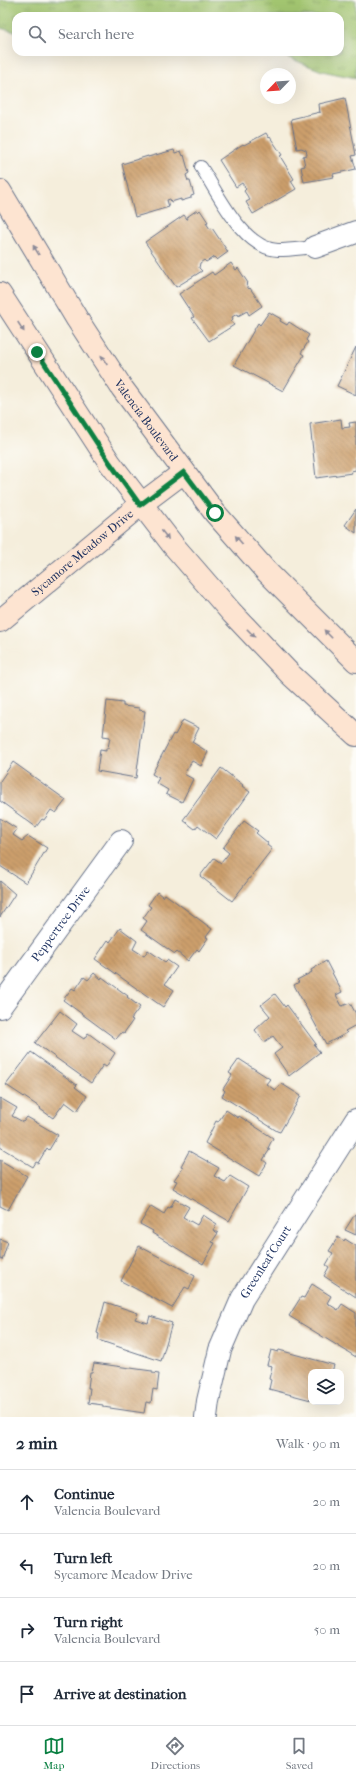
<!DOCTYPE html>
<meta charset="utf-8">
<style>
:root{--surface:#fff;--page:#f2f2f3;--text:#1f2937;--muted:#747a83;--line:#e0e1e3;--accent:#0b8043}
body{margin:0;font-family:"IM FELL French Canon",serif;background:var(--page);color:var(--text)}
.controls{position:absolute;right:12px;bottom:12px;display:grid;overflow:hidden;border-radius:8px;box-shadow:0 4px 16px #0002}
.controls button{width:36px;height:36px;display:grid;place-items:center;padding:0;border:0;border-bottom:1px solid var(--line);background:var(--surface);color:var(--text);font:20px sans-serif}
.compass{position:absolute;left:260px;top:68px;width:36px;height:36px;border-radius:50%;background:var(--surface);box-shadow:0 4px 16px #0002;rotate:245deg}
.stop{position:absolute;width:12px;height:12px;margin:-9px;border:3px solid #0b8043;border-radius:50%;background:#fff}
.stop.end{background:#0b8043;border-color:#fff;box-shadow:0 1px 4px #0008}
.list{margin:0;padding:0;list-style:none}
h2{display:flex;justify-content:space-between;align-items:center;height:52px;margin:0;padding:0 16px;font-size:17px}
h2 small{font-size:13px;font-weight:400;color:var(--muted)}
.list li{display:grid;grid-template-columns:26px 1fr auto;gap:12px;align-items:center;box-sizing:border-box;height:64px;padding:0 16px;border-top:1px solid var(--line)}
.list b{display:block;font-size:15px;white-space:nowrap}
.list p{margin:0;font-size:13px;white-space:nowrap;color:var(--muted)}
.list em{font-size:13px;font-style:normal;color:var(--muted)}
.icon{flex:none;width:22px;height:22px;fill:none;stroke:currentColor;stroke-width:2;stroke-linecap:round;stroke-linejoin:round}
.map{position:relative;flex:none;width:356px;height:1417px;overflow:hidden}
.search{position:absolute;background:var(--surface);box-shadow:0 4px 16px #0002;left:12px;right:12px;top:12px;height:44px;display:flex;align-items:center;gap:10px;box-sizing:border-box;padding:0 14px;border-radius:12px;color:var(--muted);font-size:15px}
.sheet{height:308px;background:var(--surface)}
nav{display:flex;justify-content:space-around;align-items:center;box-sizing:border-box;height:56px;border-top:1px solid var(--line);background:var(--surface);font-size:11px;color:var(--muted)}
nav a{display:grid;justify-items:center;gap:2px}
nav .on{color:var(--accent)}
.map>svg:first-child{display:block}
</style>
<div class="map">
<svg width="356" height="1417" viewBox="0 0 356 1417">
<defs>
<pattern id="grass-tufts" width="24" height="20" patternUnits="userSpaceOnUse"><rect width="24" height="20" fill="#a2c56f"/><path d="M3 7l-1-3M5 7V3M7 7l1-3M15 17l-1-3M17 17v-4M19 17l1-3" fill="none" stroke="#83a05e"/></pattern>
<pattern id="building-back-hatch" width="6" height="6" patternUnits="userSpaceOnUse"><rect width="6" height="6" fill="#cc9f6c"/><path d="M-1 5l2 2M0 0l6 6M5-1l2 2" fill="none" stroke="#a5825c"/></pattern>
</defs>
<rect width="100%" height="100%" fill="#fdfcf7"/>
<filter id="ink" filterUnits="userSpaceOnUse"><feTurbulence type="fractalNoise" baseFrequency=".025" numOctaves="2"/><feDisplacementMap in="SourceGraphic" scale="8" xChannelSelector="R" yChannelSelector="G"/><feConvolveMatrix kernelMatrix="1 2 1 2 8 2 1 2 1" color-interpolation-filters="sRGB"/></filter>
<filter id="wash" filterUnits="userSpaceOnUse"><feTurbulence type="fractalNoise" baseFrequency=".012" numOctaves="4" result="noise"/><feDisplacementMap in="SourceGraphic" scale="16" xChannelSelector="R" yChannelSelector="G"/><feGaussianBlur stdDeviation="0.9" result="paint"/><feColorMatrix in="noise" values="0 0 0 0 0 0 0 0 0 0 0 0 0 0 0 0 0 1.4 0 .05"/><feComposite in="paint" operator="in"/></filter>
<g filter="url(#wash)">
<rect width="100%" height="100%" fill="#f5eedc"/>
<path fill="url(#grass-tufts)" stroke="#5e7a66" d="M0,0H356V78L322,71L274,52H340V16H16V32L0,28Z"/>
<g id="blocks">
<path fill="url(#building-back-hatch)" d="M345,98L356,155L352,156L356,169L333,174L334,177L304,182L301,167L305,166L303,156L307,155L306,150L301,148L297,149L291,119L320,112V113L319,104Z
M266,133L269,138L270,137L282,155L280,156L294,179L291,181L296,189L253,214L246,202L250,200L244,191L246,189L242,183L236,187L219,160L243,144L244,145Z
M174,150L175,153L181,151L183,156L184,155L189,173L186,175L188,181H190L194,195L191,196V198L181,201V199L171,202L170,199L167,200L169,207L135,217L122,164L148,156V157Z
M197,210L198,212L200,210L208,222L206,223L210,229L212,228L228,252L217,260L214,257L206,262L204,260L200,263L199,268L202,271L176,287L145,242L184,215L187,219H188L187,217Z
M231,263L236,270L238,268L248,283L246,285L249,289L250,288L262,306L249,315L247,311L238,316L237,314L232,317L233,319L231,321L234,325L209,341L192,318L194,317L179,294L212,272L214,275Z
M269,312L281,319L280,321L287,325L289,322L309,335L306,340L308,342L301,353L304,355L283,391L234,365L258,323L260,325Z
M356,347V395L337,386Z
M341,419L342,428L350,427L349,423L356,422V470L351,471L352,473L316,478L310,424Z
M356,509V533L345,525Z
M107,701L123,703V706L139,708V710L145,711L136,778L97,771L100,750L106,751V748H108L110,737L103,736Z
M183,720L199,728L192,742L208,752L201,766L192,761L184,774L193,779L182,802L166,794L168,790L156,783L159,778L152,774L173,734L175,735Z
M13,762L66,800L56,813L51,810L44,820L42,819L36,827L0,801V781Z
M221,768L243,785L242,786L250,792L216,839L198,825L195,829L183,820Z
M0,818L17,829L13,835L22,841L28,836L47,848L26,883L0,866Z
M244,821L258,831L256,833L268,843L267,845L272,849L232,901L200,876L214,858L221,863L229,853L223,848Z
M0,881L15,894L0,917Z
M157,892L163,897L165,894L212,929L206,937L208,938L199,951L197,949L188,961L177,952L175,954L141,930L147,921L143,918L151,907L148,905Z
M120,928L137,941L133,949L144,956L148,950L165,962L167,960L177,967L165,984L174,990L163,1007L95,959L108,940L110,942Z
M326,961L342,992L336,995L342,1006L350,1003L356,1014V1025L345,1031L347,1033L326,1044L294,985L299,982L297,980L312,972L311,970Z
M94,973L101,979L102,977L128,996L127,997L140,1007L131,1019L133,1020L124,1033L122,1032L116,1039L63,1000L72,988L75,990L84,977L88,980Z
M275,994L285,1007L287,1005L316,1044L314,1045L320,1052L289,1076L274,1054L282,1048L273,1036L264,1042L255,1030L270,1016L261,1005Z
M60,1011L77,1024L72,1031L84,1039L88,1033L115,1053L106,1067L103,1065L91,1083L35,1043Z
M31,1052L77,1085L75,1087L87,1096L77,1111L65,1102L53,1118L40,1109L41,1108L6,1085Z
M239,1059L270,1079L266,1084L275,1090L282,1084L301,1096L280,1132L277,1131L222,1096L225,1091L223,1089L232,1075L229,1073Z
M0,1098L17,1108L12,1116L23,1122L27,1117L58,1135L49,1150L47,1148L38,1163L36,1162L33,1167L0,1147Z
M226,1110L238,1118L239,1116L273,1138L268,1148L270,1149L263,1160L267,1163L259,1176L205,1143L216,1121L218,1122Z
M189,1151L219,1168L214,1176L225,1182L230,1176L248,1187L229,1221L173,1188L177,1181L174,1180L183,1167L181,1166Z
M0,1160L27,1176L8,1210L0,1206Z
M175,1199L189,1207L183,1217L197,1225L203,1215L217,1224L213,1230L218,1233L212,1242L215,1243L203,1264L152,1233L153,1231L140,1224L151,1206L164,1214L168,1207L170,1208Z
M355,1214H356V1235L345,1230Z
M338,1237L344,1241L345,1239L356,1246V1297L324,1276L329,1267L326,1265L333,1253L329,1251Z
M0,1239L8,1242L2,1260L0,1259Z
M139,1246L195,1276L189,1289L185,1287L172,1308L121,1281Z
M312,1284L331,1296L327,1303L338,1310L342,1304L356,1313V1357L289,1316L301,1297L304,1298Z
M105,1302L138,1313L135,1319L148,1323L150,1316L172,1323L161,1361L98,1340L99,1334L97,1333Z
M271,1350L278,1352L279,1350L334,1365L332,1372H311V1400L269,1389L271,1380L269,1379L272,1366L267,1365Z
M94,1363L152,1371V1373L159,1374L157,1390L153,1389L151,1403L146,1402L144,1413L103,1407V1405L88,1403L90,1388H88L90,1372H92Z"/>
</g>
</g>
<g filter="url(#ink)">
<use href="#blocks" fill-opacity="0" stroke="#67728a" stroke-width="1"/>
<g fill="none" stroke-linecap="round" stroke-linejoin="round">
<g stroke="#67728a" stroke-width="14">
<path id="lane" d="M201,167C218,193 243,249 278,250C290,250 303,248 315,247"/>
</g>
<g stroke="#67728a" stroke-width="24">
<g id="street">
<path d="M315,247L356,232"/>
<path id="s1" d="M0,1007L121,841"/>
<path id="s2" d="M206,1417L208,1401L220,1350L242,1299L356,1120"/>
</g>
</g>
<g stroke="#67728a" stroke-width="24">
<g id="secondary">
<path id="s3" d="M0,191L77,319L122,388L215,513L266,571L356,661"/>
<path d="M0,294L110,463L173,545L232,613L291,675L356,735"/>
<path id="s4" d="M0,621L140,505L184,472"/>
</g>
</g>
<use href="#lane" stroke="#fff" stroke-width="12"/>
<use href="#street" stroke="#fff" stroke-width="22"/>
<use href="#secondary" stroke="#fde4d1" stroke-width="22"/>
</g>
<defs><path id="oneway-solid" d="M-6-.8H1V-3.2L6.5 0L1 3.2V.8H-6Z"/></defs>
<g fill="#8c8a98">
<use href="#oneway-solid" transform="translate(36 250) rotate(-121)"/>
<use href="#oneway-solid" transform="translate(21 327) rotate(57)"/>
<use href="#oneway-solid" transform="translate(104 360) rotate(-123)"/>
<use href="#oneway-solid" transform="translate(165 535) rotate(52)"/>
<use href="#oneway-solid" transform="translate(239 540) rotate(-131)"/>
<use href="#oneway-solid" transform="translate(251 633) rotate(46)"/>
<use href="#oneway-solid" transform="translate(328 634) rotate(-134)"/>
</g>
</g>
<g fill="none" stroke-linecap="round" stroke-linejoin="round" filter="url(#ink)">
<path stroke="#0b8043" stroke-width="5" d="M37,352L110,463L140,505L184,472L215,513"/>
</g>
<g text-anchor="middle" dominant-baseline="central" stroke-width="3" stroke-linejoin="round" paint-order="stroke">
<g font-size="12" fill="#1b2f5e" stroke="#fdfcf7">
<text stroke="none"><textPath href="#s3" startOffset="272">Valencia Boulevard</textPath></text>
<text stroke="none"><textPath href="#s4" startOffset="107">Sycamore Meadow Drive</textPath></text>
<text stroke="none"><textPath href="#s1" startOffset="103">Peppertree Drive</textPath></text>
<text stroke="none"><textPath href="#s2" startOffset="168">Greenleaf Court</textPath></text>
</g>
</g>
</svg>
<div class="controls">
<button><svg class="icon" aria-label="layers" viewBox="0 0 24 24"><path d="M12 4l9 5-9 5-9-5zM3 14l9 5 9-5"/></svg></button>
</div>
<svg class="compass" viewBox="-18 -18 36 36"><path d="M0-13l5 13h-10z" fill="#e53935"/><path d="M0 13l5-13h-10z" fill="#747a83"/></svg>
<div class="stop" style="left:215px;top:513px"></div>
<div class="stop end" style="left:37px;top:352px"></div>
<div class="search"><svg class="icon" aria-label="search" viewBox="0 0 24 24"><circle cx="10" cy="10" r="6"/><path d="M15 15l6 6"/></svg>Search here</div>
</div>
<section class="sheet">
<h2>2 min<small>Walk · 90 m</small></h2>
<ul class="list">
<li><svg class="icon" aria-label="ahead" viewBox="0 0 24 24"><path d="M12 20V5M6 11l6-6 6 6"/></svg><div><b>Continue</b><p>Valencia Boulevard</p></div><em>20 m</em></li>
<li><svg class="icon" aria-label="left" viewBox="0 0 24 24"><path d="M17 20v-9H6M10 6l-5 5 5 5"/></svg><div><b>Turn left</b><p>Sycamore Meadow Drive</p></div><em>20 m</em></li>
<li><svg class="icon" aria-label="right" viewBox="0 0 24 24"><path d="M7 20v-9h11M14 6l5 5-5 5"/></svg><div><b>Turn right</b><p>Valencia Boulevard</p></div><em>50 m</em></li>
<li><svg class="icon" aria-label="arrive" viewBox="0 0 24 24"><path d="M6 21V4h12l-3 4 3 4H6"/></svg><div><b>Arrive at destination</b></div></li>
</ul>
</section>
<nav>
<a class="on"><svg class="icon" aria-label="map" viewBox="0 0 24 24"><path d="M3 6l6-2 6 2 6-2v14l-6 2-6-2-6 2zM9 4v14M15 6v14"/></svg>Map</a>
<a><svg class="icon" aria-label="directions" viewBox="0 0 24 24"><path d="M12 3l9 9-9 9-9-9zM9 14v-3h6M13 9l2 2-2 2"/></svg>Directions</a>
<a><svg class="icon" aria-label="saved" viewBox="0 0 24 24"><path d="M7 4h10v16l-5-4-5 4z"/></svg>Saved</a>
</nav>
